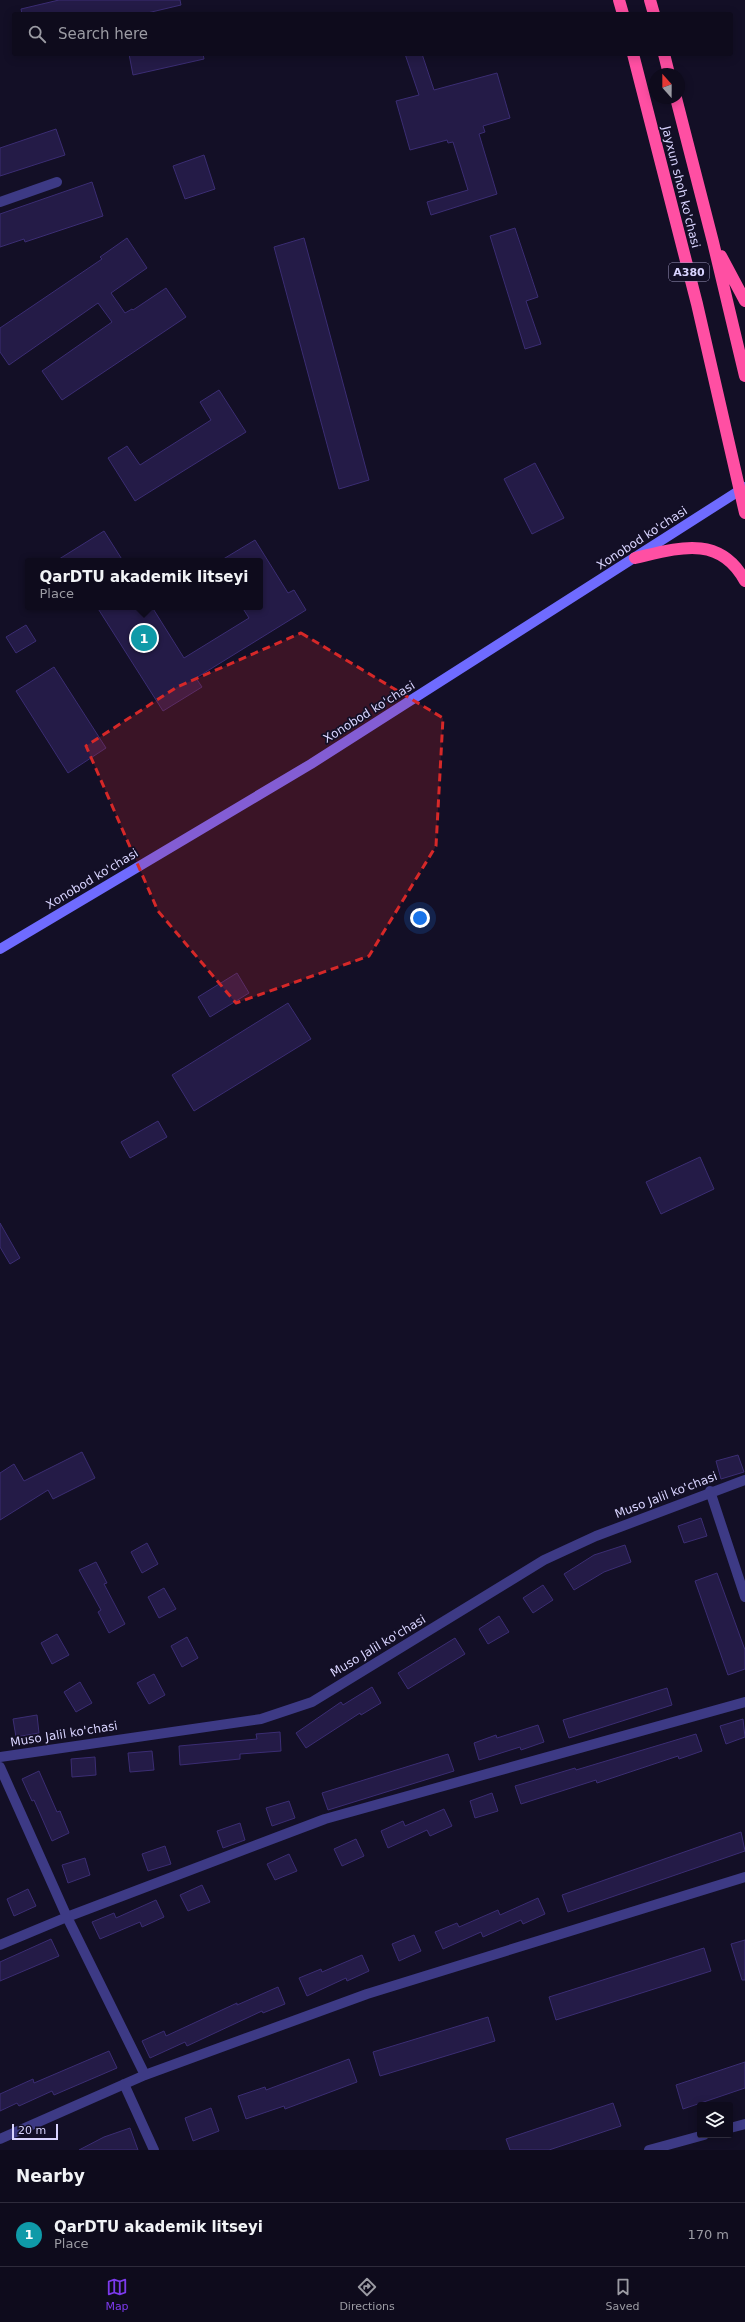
<!DOCTYPE html>
<style>
:root{--surface:#0e0b1c;--page:#1c1929;--text:#f1f3f6;--muted:#9b9ba3;--line:#2e2b3b;--accent:#7c3aed}
body{margin:0;font-family:"DejaVu Sans",sans-serif;background:var(--page);color:var(--text)}
.controls{position:absolute;right:12px;bottom:12px;display:grid;overflow:hidden;border-radius:4px;box-shadow:0 2px 10px #0003}
.controls button{width:36px;height:36px;display:grid;place-items:center;padding:0;border:0;border-bottom:1px solid var(--line);background:var(--surface);color:var(--text);font:20px sans-serif}
.compass{position:absolute;left:649px;top:68px;width:36px;height:36px;border-radius:50%;background:var(--surface);box-shadow:0 2px 10px #0003;rotate:339deg}
.scale{position:absolute;left:12px;bottom:10px;width:46px;box-sizing:border-box;padding-left:4px;border:2px solid #d9d4ff;border-top:0;font-size:11px;line-height:14px;white-space:nowrap;color:#d9d4ff;-webkit-text-stroke:3px #130f26;paint-order:stroke}
.you{position:absolute;left:420px;top:918px;width:14px;height:14px;margin:-10px;border:3px solid #fff;border-radius:50%;background:#1a73e8;box-shadow:0 0 0 6px #1a73e833}
.badge{display:grid;place-items:center;width:26px;height:26px;border-radius:50%;background:var(--accent);color:#fff;font-size:13px;font-weight:700}
.pin{position:absolute;translate:-50% -50%;border:2px solid #fff;box-shadow:0 1px 4px #0006}
.popup{position:absolute;left:25px;top:558px;width:238px;height:52px;box-sizing:border-box;display:grid;place-content:center;border-radius:4px;background:var(--surface);filter:drop-shadow(0 1px 3px #0005);font-size:13px;white-space:nowrap;color:var(--muted)}
.popup b{font-size:15px;color:var(--text)}
.popup::after{content:'';position:absolute;left:50%;top:100%;margin-left:-8px;border:8px solid transparent;border-top-color:var(--surface)}
.list{margin:0;padding:0;list-style:none}
h2{display:flex;justify-content:space-between;align-items:center;height:52px;margin:0;padding:0 16px;font-size:17px}
h2 small{font-size:13px;font-weight:400;color:var(--muted)}
.list li{display:grid;grid-template-columns:26px 1fr auto;gap:12px;align-items:center;box-sizing:border-box;height:64px;padding:0 16px;border-top:1px solid var(--line)}
.list b{display:block;font-size:15px;white-space:nowrap}
.list p{margin:0;font-size:13px;white-space:nowrap;color:var(--muted)}
.list em{font-size:13px;font-style:normal;color:var(--muted)}
.icon{flex:none;width:22px;height:22px;fill:none;stroke:currentColor;stroke-width:2;stroke-linecap:round;stroke-linejoin:round}
.map{position:relative;flex:none;width:745px;height:2150px;overflow:hidden}
.search{position:absolute;background:var(--surface);box-shadow:0 2px 10px #0003;left:12px;right:12px;top:12px;height:44px;display:flex;align-items:center;gap:10px;box-sizing:border-box;padding:0 14px;border-radius:4px;color:var(--muted);font-size:15px}
.sheet{height:116px;background:var(--surface)}
nav{display:flex;justify-content:space-around;align-items:center;box-sizing:border-box;height:56px;border-top:1px solid var(--line);background:var(--surface);font-size:11px;color:var(--muted)}
nav a{display:grid;justify-items:center;gap:2px}
nav .on{color:var(--accent)}
.map>svg:first-child{display:block}
</style>
<div class="map">
<svg width="745" height="2150" viewBox="0 0 745 2150">
<rect width="100%" height="100%" fill="#130f26"/>
<path fill="#241b47" stroke="#3b2d73" d="M59,0H180L181,5L143,14H22L21,9Z
M129,54H203L204,59L133,75Z
M405,54H422L434,90L497,73L510,118L483,126L485,132L479,134L497,194L431,215L427,202L468,190L453,142L448,143L447,140L410,150L396,101L419,95Z
M56,129L65,155L0,176V148Z
M204,155L215,189L185,199L173,166Z
M92,182L103,216L25,242L24,239L0,247V214Z
M515,228L538,297L526,301L541,344L525,349L490,236Z
M127,238L147,268L111,293L125,313L132,309L133,310L166,288L186,317L62,400L42,371L112,322L98,303L9,365L0,352V328L102,259L100,257Z
M304,238L369,480L339,489L274,247Z
M219,390L246,432L135,501L108,458L127,446L140,465L211,420L200,402Z
M535,463L564,518L532,534L504,479Z
M104,531L123,561H56Z
M255,540L288,593L294,590L306,610L196,678L202,687L163,711L97,607H152L184,658L249,618L242,607H260V561H220Z
M26,625L36,641L16,653L6,637Z
M54,667L106,748L68,773L16,691Z
M237,973L249,993L210,1017L198,997Z
M288,1003L311,1039L194,1111L172,1075Z
M158,1121L167,1137L130,1158L121,1142Z
M700,1157L714,1189L661,1214L646,1182Z
M0,1223L20,1258L10,1264L0,1247Z
M82,1452L95,1478L53,1499L48,1490L0,1520V1473L14,1464L24,1481Z
M738,1455L744,1472L721,1479L716,1461Z
M701,1518L707,1536L684,1543L678,1526Z
M147,1543L158,1564L142,1573L131,1552Z
M625,1545L631,1562L604,1572L574,1590L564,1574L594,1555Z
M96,1562L107,1583L104,1584L125,1624L109,1633L98,1612L101,1610L79,1570Z
M717,1573L745,1650V1669L728,1675L695,1581Z
M543,1585L553,1600L533,1613L523,1598Z
M164,1588L176,1609L159,1618L148,1597Z
M499,1616L509,1632L488,1644L479,1629Z
M57,1634L69,1655L52,1664L41,1643Z
M187,1637L198,1658L182,1667L171,1646Z
M455,1638L465,1654L408,1689L398,1673Z
M154,1674L165,1695L149,1704L137,1683Z
M80,1682L92,1703L76,1712L64,1692Z
M372,1687L381,1703L361,1715L360,1713L306,1748L296,1733L341,1702L343,1705Z
M667,1688L672,1705L569,1738L563,1720Z
M37,1715L39,1733L16,1737L13,1719Z
M743,1719L745,1737L726,1744L720,1726Z
M538,1725L544,1742L521,1750L520,1747L479,1760L474,1743L496,1735L497,1738Z
M280,1732L281,1751L240,1754V1759L180,1765L179,1746L257,1739L256,1734Z
M696,1734L702,1751L679,1759L678,1756L597,1783L596,1780L521,1804L515,1786L575,1768L576,1770Z
M152,1751L154,1770L130,1772L128,1753Z
M448,1754L454,1771L328,1810L322,1793Z
M95,1757L96,1775L72,1777L71,1759Z
M39,1771L57,1812L60,1811L69,1833L52,1841L34,1800L32,1801L22,1779Z
M492,1793L498,1811L475,1818L470,1801Z
M289,1801L295,1818L272,1826L266,1808Z
M444,1809L452,1826L430,1836L427,1830L388,1848L381,1831L403,1821L405,1826Z
M240,1823L245,1840L223,1848L217,1831Z
M741,1832L745,1851L568,1912L562,1895Z
M356,1839L364,1856L342,1866L334,1849Z
M165,1846L171,1864L148,1871L142,1854Z
M289,1854L297,1871L275,1880L267,1864Z
M85,1858L90,1875L68,1883L62,1865Z
M202,1885L210,1902L188,1911L180,1895Z
M28,1889L36,1906L14,1916L7,1899Z
M538,1898L545,1914L523,1924L521,1920L483,1937L481,1932L443,1949L435,1932L457,1923L459,1927L498,1910L500,1915Z
M156,1900L164,1917L142,1927L140,1922L100,1939L92,1922L114,1913L116,1918Z
M414,1935L421,1951L399,1961L392,1944Z
M51,1939L59,1956L0,1981V1962Z
M745,1940V1980H742L731,1944Z
M704,1948L711,1971L556,2020L549,1997Z
M362,1955L369,1971L347,1981L346,1978L307,1996L299,1978L321,1969L322,1972Z
M278,1987L285,2004L263,2013L262,2011L187,2046L185,2042L150,2058L142,2041L164,2031L166,2036L237,2003V2005Z
M488,2017L495,2041L380,2076L373,2052Z
M109,2051L117,2068L54,2095L52,2091L19,2106L17,2103L0,2111V2094L33,2079L34,2083Z
M349,2059L357,2082L285,2109L284,2106L246,2119L238,2096L265,2087L266,2090Z
M745,2062V2088L683,2109L676,2085Z
M613,2103L621,2126L549,2150H510L506,2139Z
M211,2108L219,2131L193,2141L185,2118Z
M130,2128L138,2150H79L104,2137Z"/>
<g fill="none" stroke-linecap="round" stroke-linejoin="round">
<path stroke="#3d3a85" stroke-width="10" d="M0,202L57,182
M710,1491L745,1597
M0,1757L261,1719L312,1702L544,1560L596,1536L745,1480
M0,1767L67,1917L145,2075
M0,1945L67,1917L325,1819L745,1702
M124,2084L154,2150
M730,2128L745,2124
M0,2139L145,2075L367,1994L745,1877
M649,2150L704,2135"/>
<path stroke="#6f6bff" stroke-width="10" d="M0,949L311,764L745,487"/>
<path stroke="#ff4fa3" stroke-width="12" d="M619,0L623,14
M650,0L654,14
M633,54L697,304L745,513
M664,54L669,74
M676,98L713,242L745,376
M721,256L745,301
M635,558C678,548 720,534 745,581"/>
</g>
<path fill="#d62828" fill-opacity="0.2" stroke="#d62828" stroke-width="3" stroke-dasharray="8 5" stroke-linejoin="round" d="M301,633L443,718L436,846L369,956L236,1003L158,911L86,746L177,687Z"/>
<g text-anchor="middle" dominant-baseline="central" stroke-width="3.5" stroke-linejoin="round" paint-order="stroke">
<rect fill="#130f26" stroke="#9e99be" stroke-width="1" x="669" y="263" width="40" height="18" rx="3"/>
<g font-size="11" font-weight="bold" fill="#d9d4ff">
<text x="689" y="272">A380</text>
</g>
<g font-size="12" fill="#d9d4ff" stroke="#130f26">
<text transform="translate(681 187) rotate(76)">Jayxun shoh ko'chasi</text>
<text transform="translate(642 538) rotate(-33)">Xonobod ko'chasi</text>
<text transform="translate(369 712) rotate(-32)">Xonobod ko'chasi</text>
<text transform="translate(92 879) rotate(-31)">Xonobod ko'chasi</text>
<text transform="translate(666 1495) rotate(-21)">Muso Jalil ko'chasi</text>
<text transform="translate(378 1646) rotate(-31)">Muso Jalil ko'chasi</text>
<text transform="translate(64 1734) rotate(-9)">Muso Jalil ko'chasi</text>
</g>
</g>
</svg>
<div class="controls">
<button><svg class="icon" aria-label="layers" viewBox="0 0 24 24"><path d="M12 4l9 5-9 5-9-5zM3 14l9 5 9-5"/></svg></button>
</div>
<svg class="compass" viewBox="-18 -18 36 36"><path d="M0-13l5 13h-10z" fill="#e53935"/><path d="M0 13l5-13h-10z" fill="#9b9ba3"/></svg>
<div class="scale">20 m</div>
<div class="you"></div>
<div class="pin badge" style="left:144px;top:638px;background:#0f9aa8">1</div>
<div class="popup"><b>QarDTU akademik litseyi</b>Place</div>
<div class="search"><svg class="icon" aria-label="search" viewBox="0 0 24 24"><circle cx="10" cy="10" r="6"/><path d="M15 15l6 6"/></svg>Search here</div>
</div>
<section class="sheet">
<h2>Nearby<small></small></h2>
<ul class="list">
<li><span class="badge" style="background:#0f9aa8">1</span><div><b>QarDTU akademik litseyi</b><p>Place</p></div><em>170 m</em></li>
</ul>
</section>
<nav>
<a class="on"><svg class="icon" aria-label="map" viewBox="0 0 24 24"><path d="M3 6l6-2 6 2 6-2v14l-6 2-6-2-6 2zM9 4v14M15 6v14"/></svg>Map</a>
<a><svg class="icon" aria-label="directions" viewBox="0 0 24 24"><path d="M12 3l9 9-9 9-9-9zM9 14v-3h6M13 9l2 2-2 2"/></svg>Directions</a>
<a><svg class="icon" aria-label="saved" viewBox="0 0 24 24"><path d="M7 4h10v16l-5-4-5 4z"/></svg>Saved</a>
</nav>
